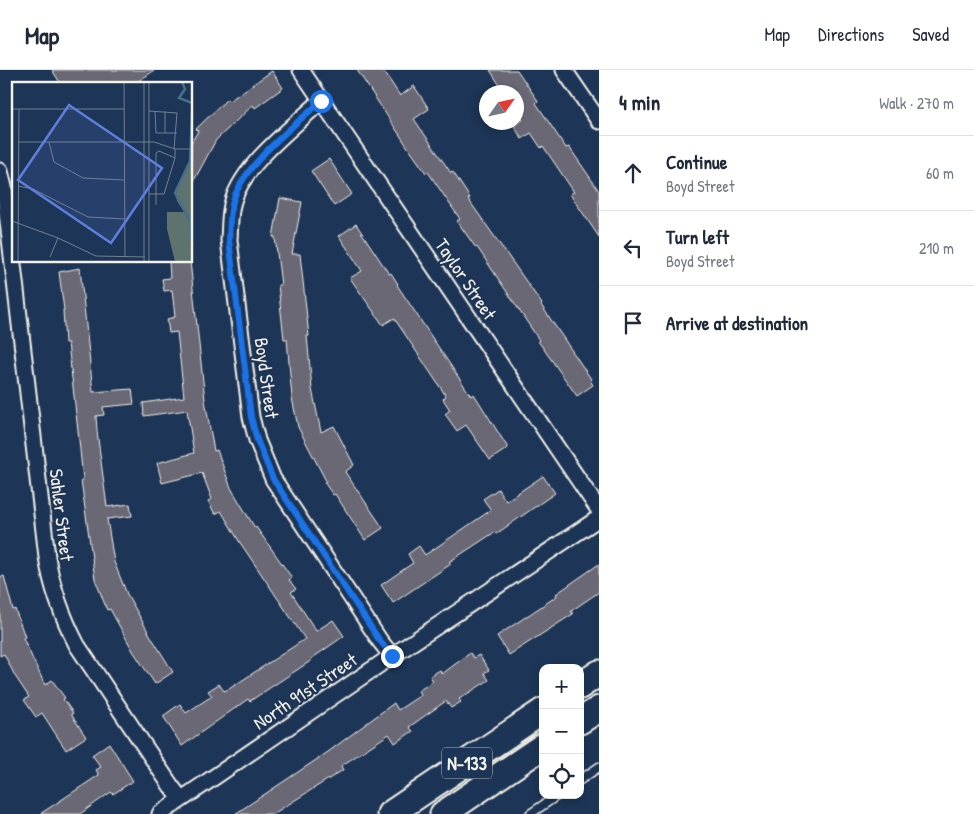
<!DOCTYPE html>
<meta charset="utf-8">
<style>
:root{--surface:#fff;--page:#f2f2f3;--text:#1f2937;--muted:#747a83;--line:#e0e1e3}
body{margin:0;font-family:"Patrick Hand",sans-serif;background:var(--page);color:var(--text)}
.controls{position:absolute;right:15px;bottom:15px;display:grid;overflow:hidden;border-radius:10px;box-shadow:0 2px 8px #0003}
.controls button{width:45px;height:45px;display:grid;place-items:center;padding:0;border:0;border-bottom:1px solid var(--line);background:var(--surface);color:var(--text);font:25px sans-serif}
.compass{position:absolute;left:479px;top:15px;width:45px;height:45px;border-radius:50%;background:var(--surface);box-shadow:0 2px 8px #0003;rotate:56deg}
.stop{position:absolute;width:15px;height:15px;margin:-11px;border:4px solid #1a73e8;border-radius:50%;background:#fff}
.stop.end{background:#1a73e8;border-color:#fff;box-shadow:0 1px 5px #0008}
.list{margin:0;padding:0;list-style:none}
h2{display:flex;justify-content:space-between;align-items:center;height:65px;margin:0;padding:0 20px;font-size:21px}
h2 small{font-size:16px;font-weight:400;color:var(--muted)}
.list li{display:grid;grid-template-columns:32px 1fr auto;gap:15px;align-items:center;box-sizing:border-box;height:75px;padding:0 20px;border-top:1px solid var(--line)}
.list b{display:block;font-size:19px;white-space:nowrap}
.list p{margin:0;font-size:16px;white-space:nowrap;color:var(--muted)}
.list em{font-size:16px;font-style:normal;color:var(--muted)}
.icon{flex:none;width:28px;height:28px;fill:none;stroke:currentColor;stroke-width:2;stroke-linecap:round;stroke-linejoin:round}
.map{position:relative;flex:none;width:599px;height:744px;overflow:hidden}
header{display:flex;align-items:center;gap:30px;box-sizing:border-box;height:70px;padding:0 25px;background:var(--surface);border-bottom:1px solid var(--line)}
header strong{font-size:24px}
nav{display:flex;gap:28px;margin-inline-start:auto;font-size:18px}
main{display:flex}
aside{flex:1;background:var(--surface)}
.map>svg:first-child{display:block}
</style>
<header>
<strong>Map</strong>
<nav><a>Map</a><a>Directions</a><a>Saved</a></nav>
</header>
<main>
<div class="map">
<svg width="599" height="744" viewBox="0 0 599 744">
<rect width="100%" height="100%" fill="#1d3557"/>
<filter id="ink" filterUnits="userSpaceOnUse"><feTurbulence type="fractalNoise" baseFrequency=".02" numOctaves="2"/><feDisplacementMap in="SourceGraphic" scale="10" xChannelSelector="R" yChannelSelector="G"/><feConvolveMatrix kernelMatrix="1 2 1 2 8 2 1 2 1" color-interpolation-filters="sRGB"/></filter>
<g filter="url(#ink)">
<path fill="#6a6774" stroke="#f4f1e8" d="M52,0H155L134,14H61Z
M357,0H383L400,26L414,16L429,39L414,49L451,103L453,102L470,128L468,129L542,234L541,235L591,309L590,310L593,315L577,326L538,271L539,270L477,177L476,178L457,151L460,149L428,102L426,103L407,76Z
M490,0H517L538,31L536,33L566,78L569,77L587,103L599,121V167L570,124L574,122L543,76L541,78L531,63L522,69L514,56L523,50L516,40V22H504Z
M272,1L283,18L255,38L253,35L216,70L191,116V73L198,61L196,59L227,29L229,31Z
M329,89L352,124L334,136L311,101Z
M280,128L302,132L292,184H300L309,266H307L312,319L321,362L334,356L354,395L345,402L383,458L365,470L335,424L333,425L324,412L326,411L298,357L292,328L287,269H284L278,215H281L275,167H273Z
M356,154L389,204L391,203L398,214L397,215L471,326L474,324L508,378L490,390L466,355L457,361L445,344L450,340L443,329L446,326L394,248L383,255L350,208L362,201L339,166Z
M169,191H190L205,330L214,381L217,380L231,418L255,458L256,457L292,508L289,510L296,519L291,522L316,561L333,550L344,566L311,589L312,590L250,631L248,629L182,676L163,646L180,634L186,643L212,626L208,621L219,614L224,621L229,619L305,569L239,471L221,441L215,444L208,431L212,429L202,403L162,413L157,393L194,383L187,340L144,346L143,333L184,327L177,262L169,263L167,249L175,247L172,220L164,221L162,209L170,208Z
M80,198L93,322L132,319L134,334L103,337L104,345L96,346L97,361L107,437L130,434L132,446L107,449L114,492L127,524L150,565L173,602L155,614L133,581L110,539L107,540L95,509L81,410H83L79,370L68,273H65L63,240H64L59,202Z
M543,406L555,423L496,464L495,462L449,492L451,494L393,533L381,515L413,493L408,484L419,476L425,485L491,440L483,429L498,419L506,431Z
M599,494V522L571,541L573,544L509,585L497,566L557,526L556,524Z
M4,506L13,540L15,539L25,567L23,568L45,615L52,610L65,628L63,629L73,643L71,644L86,667L66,680L42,643L36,647L24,630L29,627L15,606L4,584L0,586V507Z
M470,583L474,588L479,585L489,600L484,603L489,610L459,629L461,632L451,638L446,631L409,657L413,661L395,673L389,664L341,696L343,700L273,744H235L328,682L394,633L398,640L421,625L418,621L433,611L430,606L440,600L442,604Z
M109,673L133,711L113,724L111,722L80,744H40L99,705L96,700L101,697L92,685Z"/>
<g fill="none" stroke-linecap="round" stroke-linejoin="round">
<g stroke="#f4f1e8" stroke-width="11">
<path id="service" d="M580,710L599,697
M530,744L558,725"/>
</g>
<g stroke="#f4f1e8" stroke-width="19">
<path id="minor" d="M301,0L599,440
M564,0L599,51
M321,31C292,58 244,94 233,131C229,144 230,157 229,170L251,347L257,370L273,409L380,571L392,586
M0,101L4,117L47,487C52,519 62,546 77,575L171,716L181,729
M160,744L392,586L599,448"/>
</g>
<g stroke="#f4f1e8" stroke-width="29">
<path id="primary" d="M580,616L599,603
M580,651L599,639
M390,744L543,641
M443,744L543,676"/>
</g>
<use href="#service" stroke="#1d3557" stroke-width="8"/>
<use href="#minor" stroke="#1d3557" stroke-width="15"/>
<use href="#primary" stroke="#1d3557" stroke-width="25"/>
</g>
</g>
<g fill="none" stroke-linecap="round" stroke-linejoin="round" filter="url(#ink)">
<path stroke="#1a73e8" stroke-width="6" d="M321,31C292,58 244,94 233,131C229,143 230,157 229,170L251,347L257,370L273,409L380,571L392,586"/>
</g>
<g text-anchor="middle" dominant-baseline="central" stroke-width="4.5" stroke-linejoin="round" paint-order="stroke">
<rect fill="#1d3557" stroke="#b4b9bc" stroke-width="1" x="442" y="677.5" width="50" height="31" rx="4"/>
<g font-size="18" font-weight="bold" fill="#f4f1e8">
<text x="467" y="693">N-133</text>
</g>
<g font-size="19" fill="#f4f1e8" stroke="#1d3557">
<text transform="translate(466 209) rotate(56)">Taylor Street</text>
<text transform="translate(267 308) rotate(82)">Boyd Street</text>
<text transform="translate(62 445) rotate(83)">Sahler Street</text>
<text transform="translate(305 621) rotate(-34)">North 91st Street</text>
</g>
</g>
<g transform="translate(12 12)">
<rect width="180" height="180" fill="#1d3557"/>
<path d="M180,69V180H163L155,147V130H172L165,119L163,108L177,82Z" fill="#5e726e"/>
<path fill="none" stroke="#466f8e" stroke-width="2.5" d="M170,0L173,7L167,16L180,21M180,30L178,79L163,111L178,139L180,162"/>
<path fill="none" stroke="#738091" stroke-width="1" d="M112,0L113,175M132,0V180M137,0V180M0,27H112M137,29L165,31L162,67M143,29L144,51H165M153,51V29M6,60H142L163,67H180M37,60L42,80L71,96L112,98M6,104L21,107L76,135L113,137M137,112H144V71L147,69L163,76V67M144,123V112H152L163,76M0,139L46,156L84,174L133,175M38,175L46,156M6,180L7,27"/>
<path fill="#5e7fdd" fill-opacity="0.15" stroke="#5e7fdd" stroke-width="2.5" d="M57,23L150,86L99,161L6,98Z"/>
<rect width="180" height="180" fill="none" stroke="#f4f1e8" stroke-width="2.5"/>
</g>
</svg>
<div class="controls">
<button>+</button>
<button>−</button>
<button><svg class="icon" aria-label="locate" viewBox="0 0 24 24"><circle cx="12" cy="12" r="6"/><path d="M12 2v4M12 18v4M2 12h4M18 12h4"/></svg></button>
</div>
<svg class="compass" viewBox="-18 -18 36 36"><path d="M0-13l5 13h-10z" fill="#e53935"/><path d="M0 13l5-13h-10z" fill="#747a83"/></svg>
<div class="stop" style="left:321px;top:31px"></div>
<div class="stop end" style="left:392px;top:586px"></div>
</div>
<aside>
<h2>4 min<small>Walk · 270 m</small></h2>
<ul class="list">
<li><svg class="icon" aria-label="ahead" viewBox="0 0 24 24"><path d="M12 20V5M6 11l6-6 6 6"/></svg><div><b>Continue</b><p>Boyd Street</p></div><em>60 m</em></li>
<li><svg class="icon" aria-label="left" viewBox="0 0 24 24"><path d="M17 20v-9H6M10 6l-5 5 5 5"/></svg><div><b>Turn left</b><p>Boyd Street</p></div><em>210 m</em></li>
<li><svg class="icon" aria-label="arrive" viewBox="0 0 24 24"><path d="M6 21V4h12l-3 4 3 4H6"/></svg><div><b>Arrive at destination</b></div></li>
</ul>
</aside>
</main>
